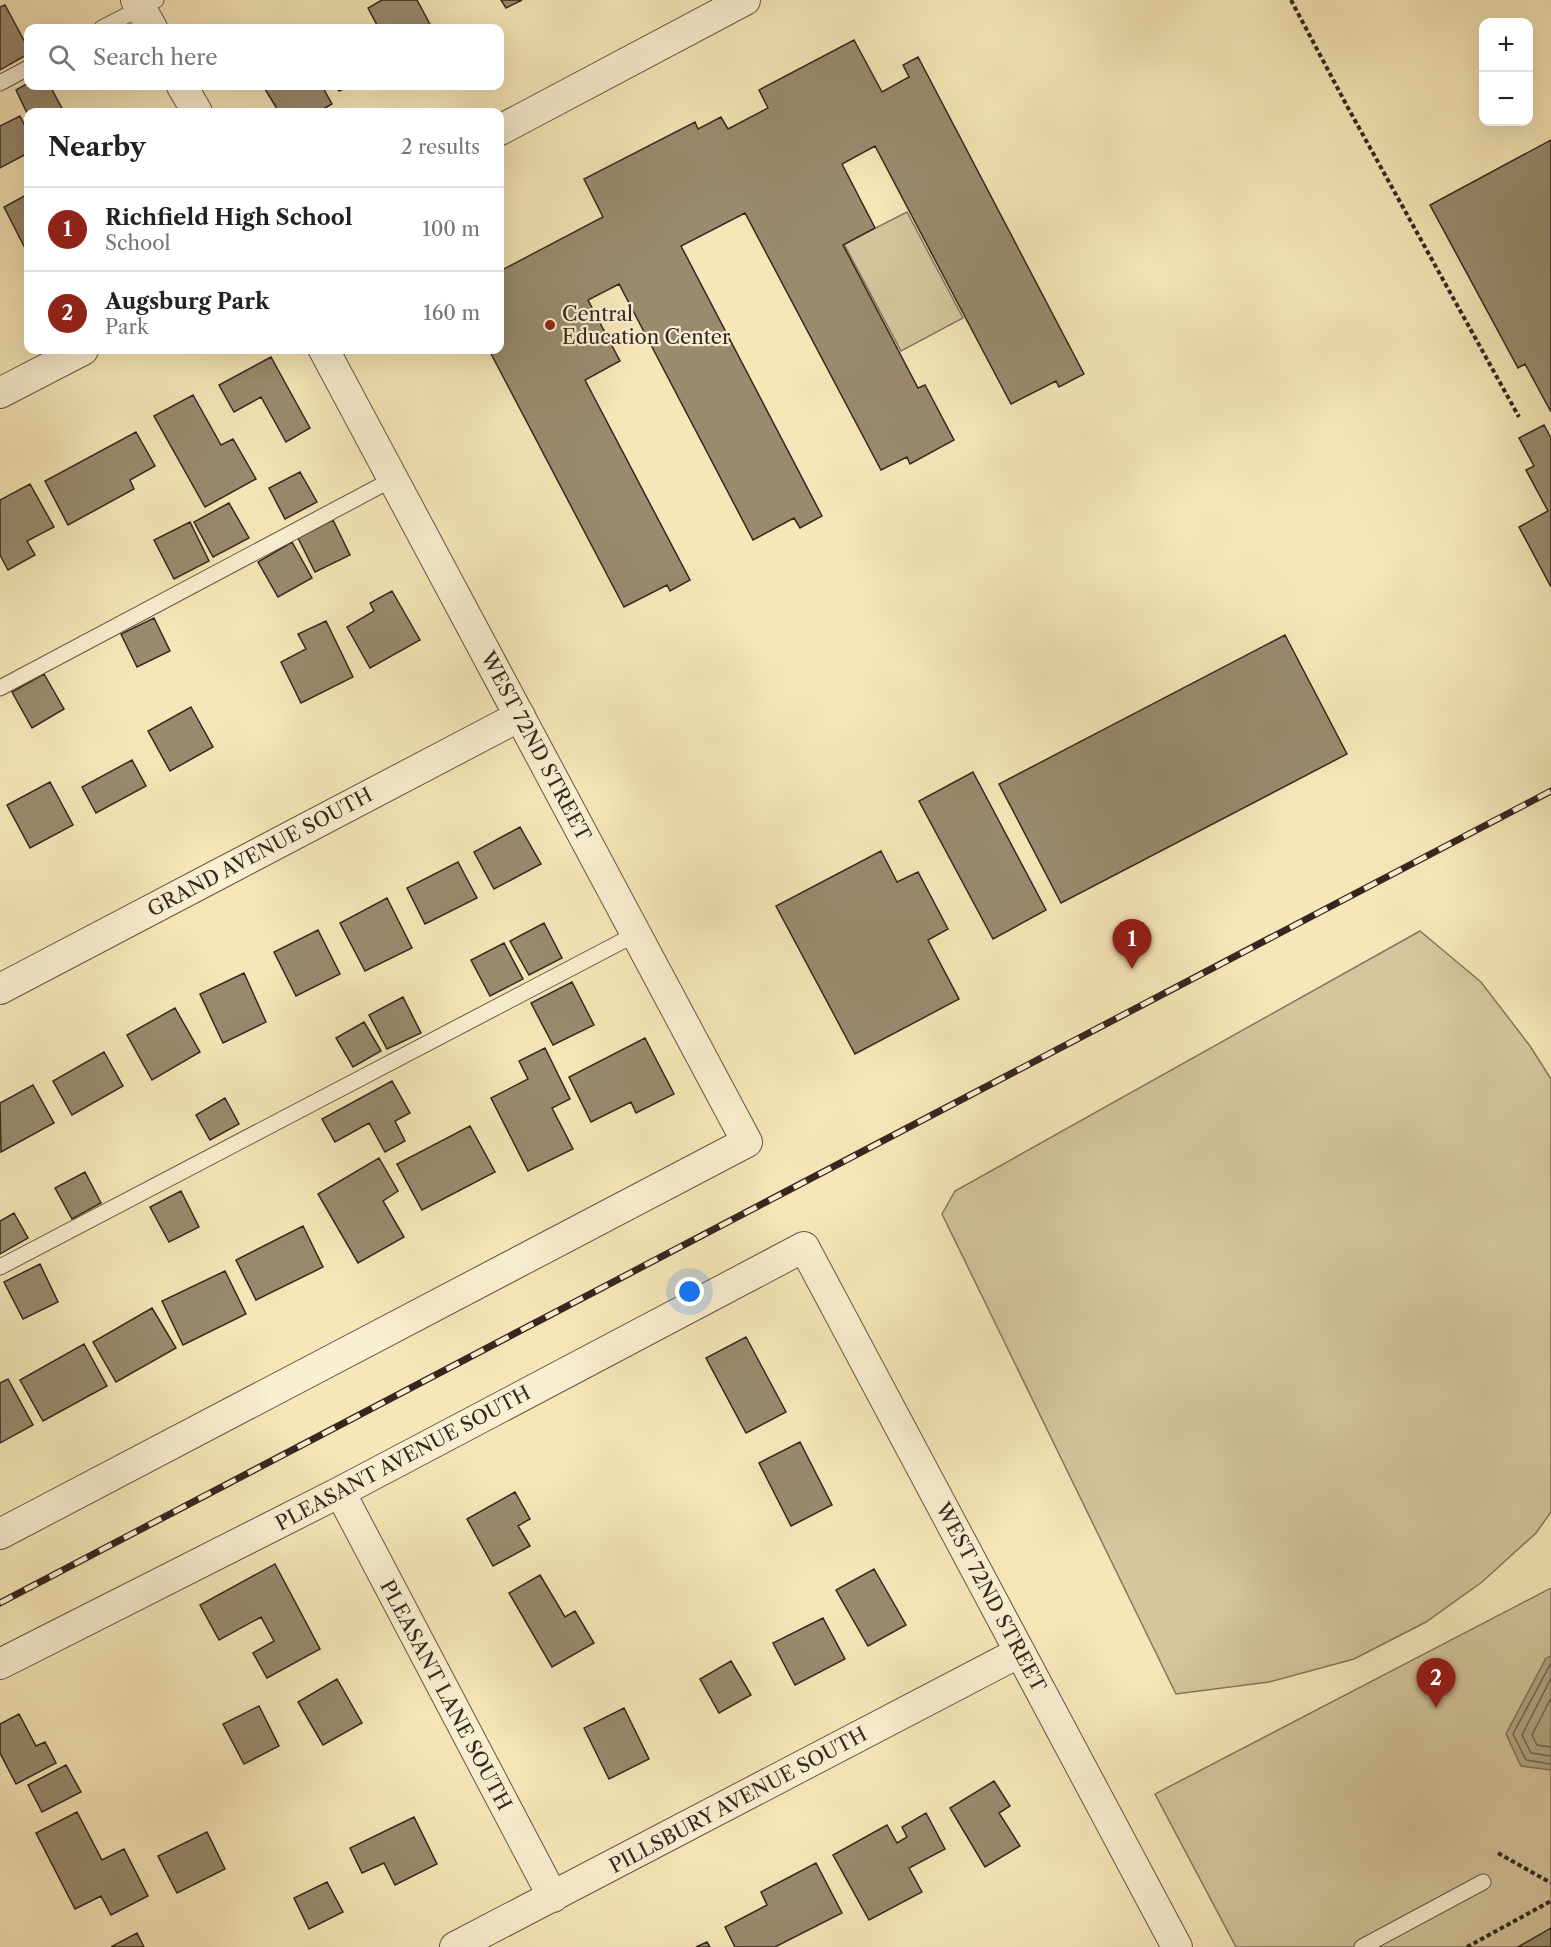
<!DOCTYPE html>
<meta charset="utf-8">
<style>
:root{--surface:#fff;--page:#f2f2f2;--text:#222;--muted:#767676;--line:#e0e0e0;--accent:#8f2418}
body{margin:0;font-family:"Libre Caslon Text",serif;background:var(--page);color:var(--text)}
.controls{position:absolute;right:18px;top:18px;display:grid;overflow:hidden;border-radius:12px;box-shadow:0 6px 24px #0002}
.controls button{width:54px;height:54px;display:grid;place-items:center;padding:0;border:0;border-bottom:2px solid var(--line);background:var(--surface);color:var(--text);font:30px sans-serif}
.you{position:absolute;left:690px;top:1292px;width:21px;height:21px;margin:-15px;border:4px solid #fff;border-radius:50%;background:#1a73e8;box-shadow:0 0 0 9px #1a73e833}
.badge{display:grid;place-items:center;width:39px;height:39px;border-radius:50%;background:var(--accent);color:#fff;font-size:20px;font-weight:700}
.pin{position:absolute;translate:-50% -50px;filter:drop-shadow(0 2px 3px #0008)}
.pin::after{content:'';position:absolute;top:32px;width:21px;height:18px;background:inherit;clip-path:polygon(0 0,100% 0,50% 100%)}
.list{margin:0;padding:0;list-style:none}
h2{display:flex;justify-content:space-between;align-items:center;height:78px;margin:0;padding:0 24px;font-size:26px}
h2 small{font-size:20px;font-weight:400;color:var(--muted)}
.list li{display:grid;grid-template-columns:39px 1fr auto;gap:18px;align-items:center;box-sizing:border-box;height:84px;padding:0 24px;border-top:2px solid var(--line)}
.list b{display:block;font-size:22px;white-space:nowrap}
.list p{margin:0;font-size:20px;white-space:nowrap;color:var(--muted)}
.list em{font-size:20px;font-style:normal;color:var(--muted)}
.icon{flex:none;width:33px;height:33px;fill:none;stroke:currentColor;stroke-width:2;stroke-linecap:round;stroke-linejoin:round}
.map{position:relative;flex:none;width:1551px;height:1947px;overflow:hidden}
.search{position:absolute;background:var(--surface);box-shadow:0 6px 24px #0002;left:24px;top:24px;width:480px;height:66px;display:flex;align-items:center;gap:15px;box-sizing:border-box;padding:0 21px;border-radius:12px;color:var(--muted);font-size:22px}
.panel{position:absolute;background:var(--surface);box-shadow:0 6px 24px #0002;left:24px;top:108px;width:480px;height:246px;border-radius:12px}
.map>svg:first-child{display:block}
</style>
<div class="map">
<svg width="1551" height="1947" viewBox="0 0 1551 1947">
<rect width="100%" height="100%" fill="#f7e7b8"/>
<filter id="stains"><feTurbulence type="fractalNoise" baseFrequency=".00333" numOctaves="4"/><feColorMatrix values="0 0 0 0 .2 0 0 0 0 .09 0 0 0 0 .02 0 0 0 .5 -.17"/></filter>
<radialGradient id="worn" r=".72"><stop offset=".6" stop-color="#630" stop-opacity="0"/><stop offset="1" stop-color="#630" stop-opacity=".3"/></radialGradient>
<path fill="#d6c69e" stroke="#86765f" stroke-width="1.5" d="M907,212L963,318L901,351L844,244Z
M1420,931L1481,982L1530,1046L1551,1079V1512L1536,1533L1482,1582L1426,1622L1354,1659L1269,1682L1176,1694L942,1214L955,1191Z
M1551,1588V1947H1236L1155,1794Z"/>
<path fill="#b5a684" stroke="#82735c" stroke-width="1.5" d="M1551,1656V1770L1521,1766L1506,1734L1546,1658Z"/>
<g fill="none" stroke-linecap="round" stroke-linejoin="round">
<path stroke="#756652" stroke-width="1.5" d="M1551,1663L1513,1734L1526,1760L1551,1764
M1551,1678L1522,1735L1531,1753L1551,1756
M1551,1698L1532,1735L1537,1745L1551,1747"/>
</g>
<path fill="#9a8b6f" stroke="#352720" stroke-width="1.5" d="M382,0H417L432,28H376L378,27L368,8Z
M501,0H522L506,8Z
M5,5L28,48V54L0,70V7Z
M854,40L882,92L909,77L903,65L918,57L1084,374L1059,387L1056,381L1011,404L875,146L842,164L875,228L843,245L918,388L925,385L954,440L910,464L907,457L881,470L745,213L681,246L822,516L800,528L794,518L753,540L619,284L588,300L620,361L585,380L690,580L670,591L667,585L624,607L489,350H500V271L603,217L584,179L695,122L698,129L721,117L728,129L768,108L759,90Z
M28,83V86H50L64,112H28V115L16,90Z
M263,86H322L332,104L318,112H279Z
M336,86H350L339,91Z
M20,116L28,132V153L0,168V126Z
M1551,140V412L1525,364L1518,368L1430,205Z
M28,194V254L4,207Z
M271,357L310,428L286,442L261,397L234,412L219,385Z
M193,395L221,445L233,439L256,479L205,507L154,416Z
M1544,425L1551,438V587L1519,527L1548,511L1526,470L1534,466L1519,438Z
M136,432L155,466L130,480L134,489L68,525L45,481Z
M300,472L317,502L285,519L269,488Z
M30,484L54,527L27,541L35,555L8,570L0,555V500Z
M229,503L249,538L213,557L194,522Z
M333,520L350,555L315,572L298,538Z
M190,522L209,561L174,579L154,540Z
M292,542L312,578L278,597L258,562Z
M392,591L420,640L370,668L347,627L374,611L370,603Z
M154,618L170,651L137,667L121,634Z
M326,621L353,677L301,703L281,662L306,649L298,634Z
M1285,635L1347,754L1061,903L999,784Z
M44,674L64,709L32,728L12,692Z
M191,707L213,747L170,771L148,731Z
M132,760L146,786L96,813L82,787Z
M973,772L1046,910L993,939L919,801Z
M50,782L73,825L30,848L7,805Z
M520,827L541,864L494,889L474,852Z
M881,851L897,882L918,872L948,929L928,940L959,999L855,1054L776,906Z
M458,862L477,898L425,924L407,888Z
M387,898L412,948L365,971L340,923Z
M544,923L562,958L529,975L510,941Z
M318,930L340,974L296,996L274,952Z
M504,943L523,979L490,996L471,960Z
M244,973L266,1022L223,1043L200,994Z
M572,982L594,1025L553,1045L531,1003Z
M403,997L421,1033L387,1049L369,1015Z
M175,1008L200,1052L152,1080L127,1035Z
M364,1022L381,1051L353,1067L336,1038Z
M645,1038L674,1094L636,1113L631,1102L591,1122L569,1077Z
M545,1048L570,1099L552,1108L573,1149L528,1171L491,1098L528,1079L519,1061Z
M104,1052L123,1086L72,1115L53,1081Z
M392,1081L410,1113L395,1121L405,1141L385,1152L369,1123L335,1142L322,1119Z
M33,1085L54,1123L1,1152L0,1103Z
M225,1098L239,1124L210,1140L196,1115Z
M470,1126L495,1172L422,1210L397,1164Z
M379,1158L398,1191L383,1201L404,1237L358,1263L318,1194Z
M85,1172L101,1203L72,1219L55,1188Z
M181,1191L199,1227L169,1242L150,1207Z
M14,1213L28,1238L0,1254V1221Z
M303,1226L323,1267L256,1300L236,1260Z
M40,1264L58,1302L23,1319L4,1282Z
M225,1271L246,1314L183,1345L162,1301Z
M152,1308L176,1348L116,1382L93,1342Z
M746,1337L786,1412L746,1433L706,1358Z
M84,1344L107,1386L43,1421L20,1380Z
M8,1379L33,1425L0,1443V1383Z
M800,1442L832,1505L791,1526L759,1463Z
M515,1492L530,1519L518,1526L530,1546L493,1566L467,1519Z
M275,1564L320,1649L267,1678L253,1653L274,1641L261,1617L219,1640L200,1605Z
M874,1569L906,1625L868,1646L836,1590Z
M540,1575L565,1617L575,1611L594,1643L552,1667L509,1593Z
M823,1618L845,1659L795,1685L773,1643Z
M731,1661L751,1695L719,1713L700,1679Z
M337,1679L362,1723L323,1745L298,1702Z
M259,1706L279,1746L244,1764L223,1724Z
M624,1708L649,1759L609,1779L584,1728Z
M19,1714L36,1746L45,1742L56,1763L16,1784L0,1753V1724Z
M66,1765L81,1792L42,1812L28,1785Z
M994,1781L1010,1806L999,1813L1020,1846L985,1867L950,1808Z
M77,1812L102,1860L124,1849L148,1896L111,1915L101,1896L75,1909L36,1833Z
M926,1813L945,1849L909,1868L922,1892L869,1920L833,1855L887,1825L897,1843L907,1837L902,1827Z
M414,1817L437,1864L395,1885L384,1863L362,1873L350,1848Z
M207,1832L225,1869L177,1893L158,1856Z
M816,1863L842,1913L775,1947H735L725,1927L767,1905L761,1892Z
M327,1882L343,1912L309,1929L294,1898Z
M1551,1928V1947H1518Z
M137,1933L144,1947H111Z
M707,1942L710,1947H696Z"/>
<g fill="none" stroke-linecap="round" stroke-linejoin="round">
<g stroke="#665746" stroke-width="17">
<path id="service" d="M102,28L156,0
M0,83L28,68
M0,688L393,479
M0,1267L636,934
M1362,1947L1483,1882"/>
</g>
<g stroke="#665746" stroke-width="32">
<path id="minor" d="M136,0L152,28
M182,86L197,112
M500,130L745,0
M0,393L83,350
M0,989L520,716
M340,1492L553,1897
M0,1534L747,1142L324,350
M0,1664L340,1492L804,1247L1177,1947
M455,1947L1020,1652"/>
</g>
<path stroke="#352720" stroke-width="4" stroke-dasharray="4.5 3" stroke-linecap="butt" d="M1291,0L1347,106L1519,417
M1498,1853L1551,1883
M1467,1947L1551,1901"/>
<use href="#service" stroke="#faefd1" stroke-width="15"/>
<use href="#minor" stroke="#faefd1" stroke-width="30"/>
<g stroke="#352720" stroke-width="7">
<path id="rail" d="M0,1603L1551,791"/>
</g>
<use href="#rail" stroke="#faefd1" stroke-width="4.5" stroke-dasharray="14" stroke-linecap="butt"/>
</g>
<circle fill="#8f2418" stroke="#faefd1" stroke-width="2" cx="550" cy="325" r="6"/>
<g text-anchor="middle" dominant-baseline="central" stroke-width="4.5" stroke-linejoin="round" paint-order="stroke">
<g font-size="20" fill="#352720" stroke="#faefd1" text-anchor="start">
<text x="562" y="314">Central<tspan x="562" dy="23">Education Center</tspan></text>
</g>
<g font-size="20" fill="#352720" stroke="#faefd1">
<text transform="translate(536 746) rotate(62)">WEST 72ND STREET</text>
<text transform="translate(260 852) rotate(-28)">GRAND AVENUE SOUTH</text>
<text transform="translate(403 1458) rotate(-28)">PLEASANT AVENUE SOUTH</text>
<text transform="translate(991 1597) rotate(62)">WEST 72ND STREET</text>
<text transform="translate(446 1695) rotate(62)">PLEASANT LANE SOUTH</text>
<text transform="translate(738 1800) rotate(-28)">PILLSBURY AVENUE SOUTH</text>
</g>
</g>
<rect width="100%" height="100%" filter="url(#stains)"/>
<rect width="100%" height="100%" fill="url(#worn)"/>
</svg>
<div class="controls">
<button>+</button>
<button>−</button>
</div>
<div class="you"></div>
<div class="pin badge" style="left:1132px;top:969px">1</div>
<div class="pin badge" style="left:1436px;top:1708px">2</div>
<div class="search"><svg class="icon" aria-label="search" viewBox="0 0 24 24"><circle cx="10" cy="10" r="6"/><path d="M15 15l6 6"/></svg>Search here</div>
<section class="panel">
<h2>Nearby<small>2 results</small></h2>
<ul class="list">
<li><span class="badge">1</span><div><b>Richfield High School</b><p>School</p></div><em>100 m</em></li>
<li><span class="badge">2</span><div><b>Augsburg Park</b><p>Park</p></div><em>160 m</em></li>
</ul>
</section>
</div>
